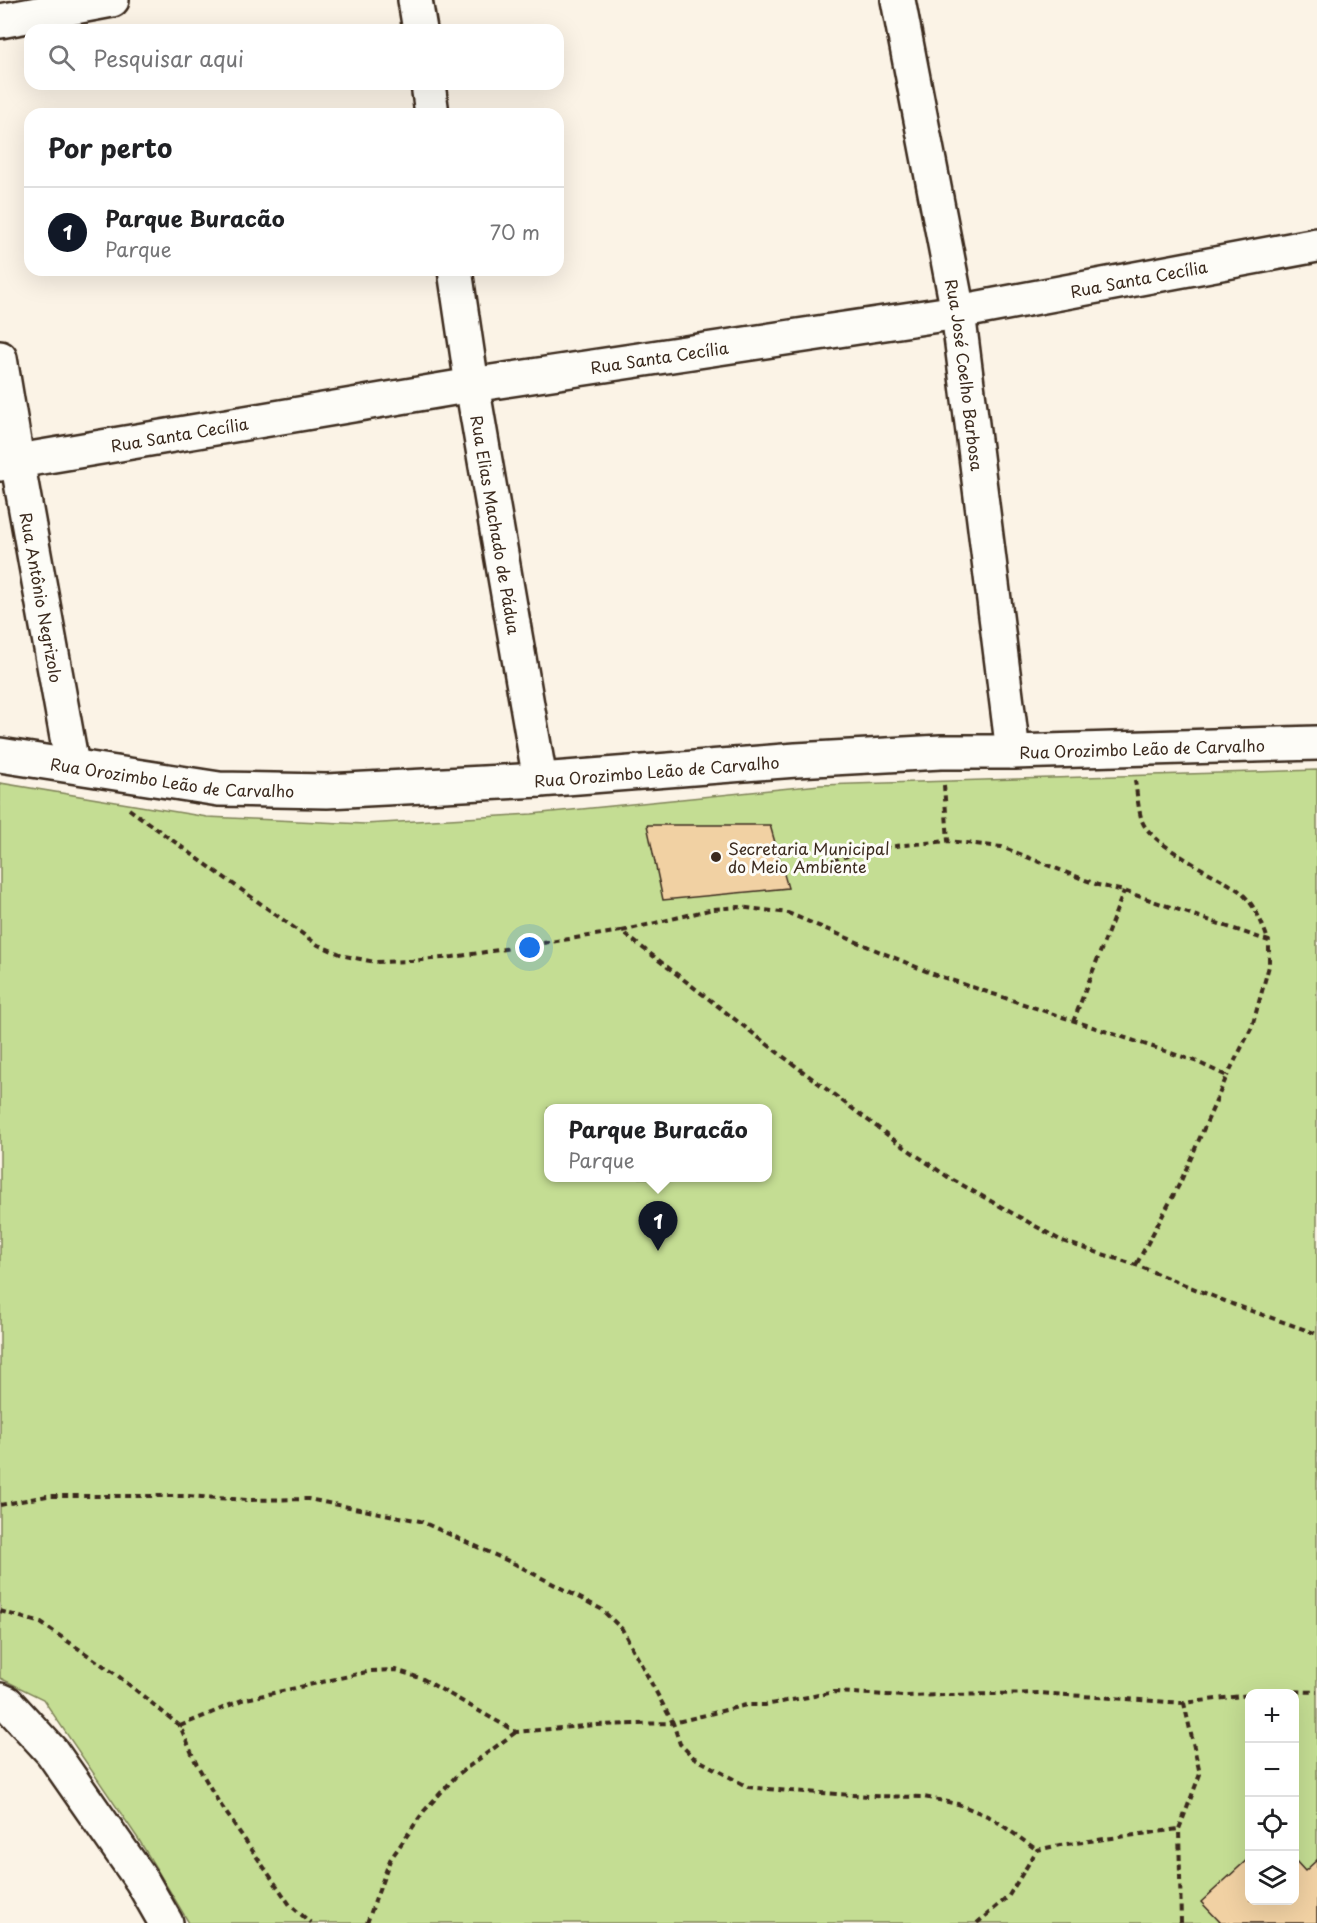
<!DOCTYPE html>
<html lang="pt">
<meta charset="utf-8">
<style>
:root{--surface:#fff;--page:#f2f2f2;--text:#202124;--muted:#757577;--line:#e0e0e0;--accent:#111827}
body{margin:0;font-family:"Playpen Sans",sans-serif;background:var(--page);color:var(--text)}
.controls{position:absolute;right:18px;bottom:18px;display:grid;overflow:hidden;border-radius:12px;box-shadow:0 6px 24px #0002}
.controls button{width:54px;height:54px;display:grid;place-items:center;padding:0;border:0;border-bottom:2px solid var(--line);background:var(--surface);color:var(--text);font:30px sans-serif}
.you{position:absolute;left:530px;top:948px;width:21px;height:21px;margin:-15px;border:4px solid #fff;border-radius:50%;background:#1a73e8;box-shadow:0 0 0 9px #1a73e833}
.badge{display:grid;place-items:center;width:39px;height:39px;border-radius:50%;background:var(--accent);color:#fff;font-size:20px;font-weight:700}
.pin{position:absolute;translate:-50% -50px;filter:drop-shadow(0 2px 3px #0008)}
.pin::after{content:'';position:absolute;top:32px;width:21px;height:18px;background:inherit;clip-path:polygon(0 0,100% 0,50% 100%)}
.popup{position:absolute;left:544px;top:1104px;width:228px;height:78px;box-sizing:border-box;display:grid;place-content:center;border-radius:12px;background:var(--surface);filter:drop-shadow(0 2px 4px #0005);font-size:20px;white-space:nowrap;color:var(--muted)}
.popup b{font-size:22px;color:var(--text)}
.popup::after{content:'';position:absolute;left:50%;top:100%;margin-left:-12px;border:12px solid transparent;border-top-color:var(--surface)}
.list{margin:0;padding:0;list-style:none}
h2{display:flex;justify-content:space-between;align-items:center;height:78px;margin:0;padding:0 24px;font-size:26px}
h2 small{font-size:20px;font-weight:400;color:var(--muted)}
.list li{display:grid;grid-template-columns:39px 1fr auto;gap:18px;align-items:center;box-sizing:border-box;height:90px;padding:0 24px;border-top:2px solid var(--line)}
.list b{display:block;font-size:22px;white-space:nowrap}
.list p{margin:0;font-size:20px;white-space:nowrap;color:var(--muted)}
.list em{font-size:20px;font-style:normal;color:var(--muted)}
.icon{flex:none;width:33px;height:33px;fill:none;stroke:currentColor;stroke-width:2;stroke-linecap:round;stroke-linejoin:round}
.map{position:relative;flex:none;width:1317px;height:1923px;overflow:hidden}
.search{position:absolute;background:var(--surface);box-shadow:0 6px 24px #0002;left:24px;top:24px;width:540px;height:66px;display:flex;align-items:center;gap:15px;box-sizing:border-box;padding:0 21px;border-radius:18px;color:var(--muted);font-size:22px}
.panel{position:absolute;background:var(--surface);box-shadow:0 6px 24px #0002;left:24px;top:108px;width:540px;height:168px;border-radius:18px}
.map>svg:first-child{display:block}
</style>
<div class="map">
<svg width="1317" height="1923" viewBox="0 0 1317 1923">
<rect width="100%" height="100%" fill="#fbf3e6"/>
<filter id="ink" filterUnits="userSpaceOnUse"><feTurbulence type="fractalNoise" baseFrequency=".0167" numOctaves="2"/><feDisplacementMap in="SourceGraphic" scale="12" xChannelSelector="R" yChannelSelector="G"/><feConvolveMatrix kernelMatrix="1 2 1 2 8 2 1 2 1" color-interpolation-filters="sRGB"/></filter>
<g filter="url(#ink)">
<path fill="#c4dd93" stroke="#808458" stroke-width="1.5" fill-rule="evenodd" d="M1317,770V1923H189L139,1840L43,1699L0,1678V783L207,817L365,824L532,814L820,785ZM548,1108H768V1178H548ZM1250,1694H1294V1900H1250Z"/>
<path fill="#f1d1a3" stroke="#3b2a1e" stroke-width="1.5" d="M647,825H770L788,888L663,900Z
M1250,1857V1900H1294V1859L1305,1871L1317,1860V1923H1221L1201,1902Z"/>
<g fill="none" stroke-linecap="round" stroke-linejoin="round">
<g stroke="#3b2a1e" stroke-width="38">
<g id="street">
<path id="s1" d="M898,0L958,312L1013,752"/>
<path id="s2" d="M0,358L17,460L72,765"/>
<path d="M0,1700L7,1703L52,1752L142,1881L166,1923"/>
</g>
</g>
<g stroke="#3b2a1e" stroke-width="38">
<g id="secondary">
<path d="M415,0L420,30"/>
<path d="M0,21L112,0"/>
<path d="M428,84L432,114"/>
<path id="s3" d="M455,270L472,385L540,780"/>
<path id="s4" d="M0,464L472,385L958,312L1317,245"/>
<path id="s5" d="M0,755L219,789L327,791L540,780L796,760L941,752H1013L1317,743"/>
</g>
</g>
<path stroke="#3b2a1e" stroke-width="4" stroke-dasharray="6 4.5" stroke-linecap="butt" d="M1135,780C1137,793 1138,808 1142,821C1152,846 1215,874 1238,890C1254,903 1262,922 1268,940
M944,785L948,841L1002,847L1098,885L1124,891L1269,941V966L1252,1027L1227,1076
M129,809L318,945L345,956L375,962L411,961L453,957L621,931L781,1055L897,1142L948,1177L1062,1241L1136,1265L1232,1304L1317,1334
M833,861C870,846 909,845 948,841
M622,931L713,909L739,907L788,913L933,974L1195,1061L1227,1076L1180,1183L1136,1265
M1073,1022L1124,891
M0,1505L47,1496H187L248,1500L308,1499L420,1521L515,1564L601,1609L622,1629L673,1723L746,1705H765L835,1692L904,1696L1039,1693L1184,1703
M0,1611L41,1623L117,1675L180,1726L196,1763L218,1801L290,1905L311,1923
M1264,1694L1285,1691L1317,1692
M180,1726L242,1700L371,1671L396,1670L423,1679L516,1732L595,1725L673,1723L680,1744L693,1757L748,1787L790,1791L869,1796L924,1797L958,1804L992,1818L1037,1850
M367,1923L390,1860L424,1811L457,1775L516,1732
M977,1923L1008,1897L1037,1850L1060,1845L1179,1829
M1181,1923L1179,1829L1200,1774L1184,1703L1250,1695"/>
<use href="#street" stroke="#fdfcf7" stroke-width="33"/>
<use href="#secondary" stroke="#fdfcf7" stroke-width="33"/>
</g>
</g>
<circle fill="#3b2a1e" stroke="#fdfcf7" stroke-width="2" cx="716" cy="857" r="6"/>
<g text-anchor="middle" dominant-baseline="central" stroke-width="6" stroke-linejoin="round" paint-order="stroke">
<g font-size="16" fill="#3b2a1e" stroke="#fdfcf7">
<text stroke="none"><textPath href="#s4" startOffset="1154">Rua Santa Cecília</textPath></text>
<text stroke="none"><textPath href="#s4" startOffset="668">Rua Santa Cecília</textPath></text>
<text stroke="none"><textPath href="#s1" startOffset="381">Rua José Coelho Barbosa</textPath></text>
<text stroke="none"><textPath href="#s4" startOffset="182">Rua Santa Cecília</textPath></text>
<text stroke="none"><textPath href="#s3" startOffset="258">Rua Elias Machado de Pádua</textPath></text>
<text stroke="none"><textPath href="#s2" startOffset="243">Rua Antônio Negrizolo</textPath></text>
<text stroke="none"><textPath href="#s5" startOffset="1146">Rua Orozimbo Leão de Carvalho</textPath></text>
<text stroke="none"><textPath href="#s5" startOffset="660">Rua Orozimbo Leão de Carvalho</textPath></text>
<text stroke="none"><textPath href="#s5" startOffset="174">Rua Orozimbo Leão de Carvalho</textPath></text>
</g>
<g font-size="16" fill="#3b2a1e" stroke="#fdfcf7" text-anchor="start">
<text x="728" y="848">Secretaria Municipal<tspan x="728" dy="18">do Meio Ambiente</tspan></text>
</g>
</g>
</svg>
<div class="controls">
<button>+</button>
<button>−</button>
<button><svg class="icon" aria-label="locate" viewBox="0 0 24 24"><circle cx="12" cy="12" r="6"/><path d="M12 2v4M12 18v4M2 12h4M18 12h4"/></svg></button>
<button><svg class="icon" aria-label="layers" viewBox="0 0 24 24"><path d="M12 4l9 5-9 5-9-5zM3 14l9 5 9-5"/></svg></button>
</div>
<div class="you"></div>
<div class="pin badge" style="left:658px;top:1251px">1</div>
<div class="popup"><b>Parque Buracão</b>Parque</div>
<div class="search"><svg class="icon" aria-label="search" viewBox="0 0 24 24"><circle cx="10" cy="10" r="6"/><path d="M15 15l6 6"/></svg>Pesquisar aqui</div>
<section class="panel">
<h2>Por perto<small></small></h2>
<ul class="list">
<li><span class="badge">1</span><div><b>Parque Buracão</b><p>Parque</p></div><em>70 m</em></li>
</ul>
</section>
</div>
